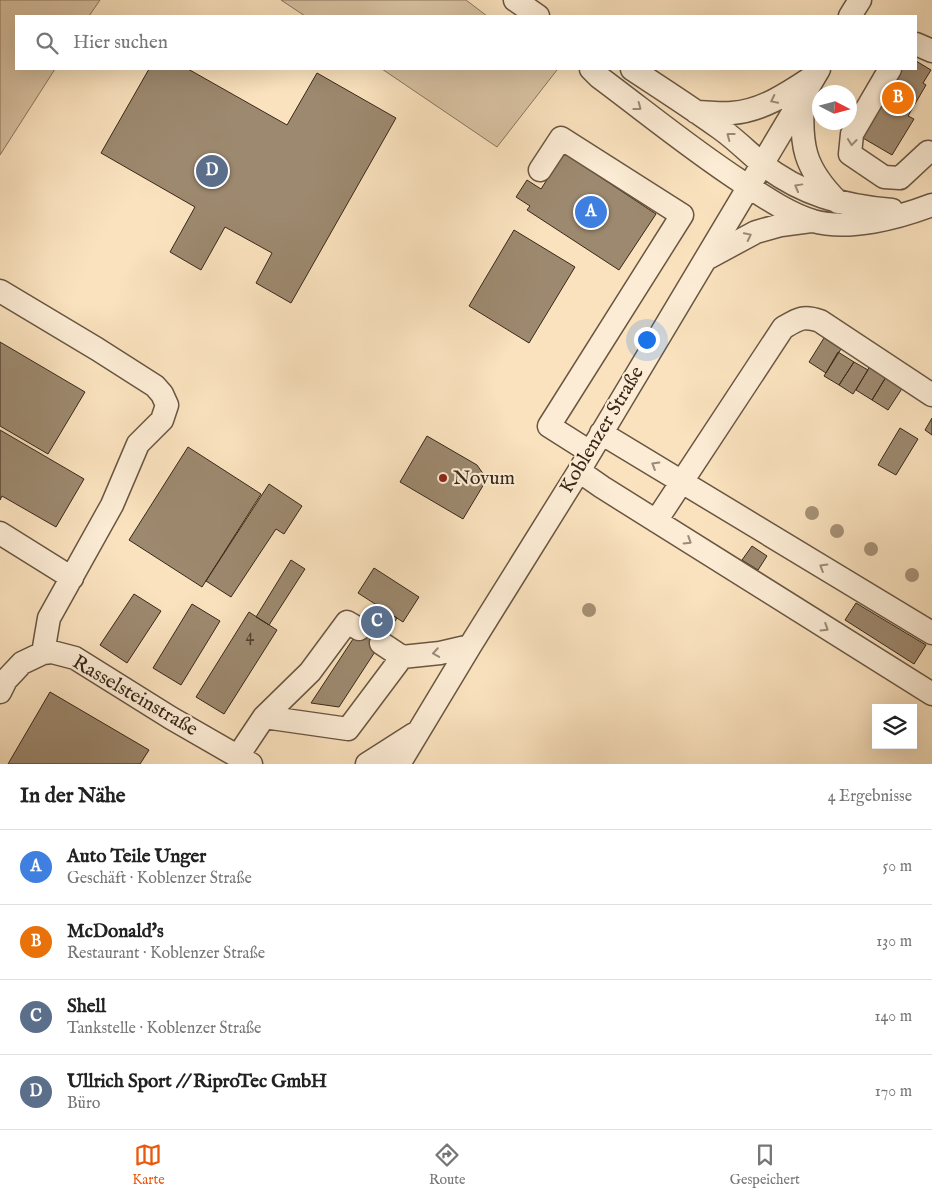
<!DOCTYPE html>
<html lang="de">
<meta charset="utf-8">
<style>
:root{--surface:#fff;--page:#f6f6f6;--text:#222;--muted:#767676;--line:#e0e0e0;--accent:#ea580c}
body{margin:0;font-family:"IM FELL English",serif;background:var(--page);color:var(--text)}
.controls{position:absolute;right:15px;bottom:15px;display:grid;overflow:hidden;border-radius:0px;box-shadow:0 5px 20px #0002}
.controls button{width:45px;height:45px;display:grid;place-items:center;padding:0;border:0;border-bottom:1px solid var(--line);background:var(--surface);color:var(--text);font:25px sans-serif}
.compass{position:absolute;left:812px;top:85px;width:45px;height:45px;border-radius:50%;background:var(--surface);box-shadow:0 5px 20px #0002;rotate:96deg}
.you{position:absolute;left:646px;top:339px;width:18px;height:18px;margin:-12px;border:4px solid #fff;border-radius:50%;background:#1a73e8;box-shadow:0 0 0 8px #1a73e833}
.badge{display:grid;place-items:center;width:32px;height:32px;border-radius:50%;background:var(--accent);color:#fff;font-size:16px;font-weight:700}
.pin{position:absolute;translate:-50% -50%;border:2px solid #fff;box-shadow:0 1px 5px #0006}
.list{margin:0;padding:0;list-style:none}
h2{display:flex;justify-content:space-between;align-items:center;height:65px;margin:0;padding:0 20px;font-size:21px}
h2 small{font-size:16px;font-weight:400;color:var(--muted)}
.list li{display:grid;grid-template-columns:32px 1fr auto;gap:15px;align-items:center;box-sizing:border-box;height:75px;padding:0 20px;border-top:1px solid var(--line)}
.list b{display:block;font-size:19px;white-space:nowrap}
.list p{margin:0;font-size:16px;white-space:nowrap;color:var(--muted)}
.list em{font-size:16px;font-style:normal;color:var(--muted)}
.icon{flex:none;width:28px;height:28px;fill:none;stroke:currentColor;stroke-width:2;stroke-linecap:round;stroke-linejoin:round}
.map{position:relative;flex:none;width:932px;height:764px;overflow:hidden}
.search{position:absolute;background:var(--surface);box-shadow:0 5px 20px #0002;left:15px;right:15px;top:15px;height:55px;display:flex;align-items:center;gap:12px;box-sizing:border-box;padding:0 18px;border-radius:0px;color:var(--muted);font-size:19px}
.sheet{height:365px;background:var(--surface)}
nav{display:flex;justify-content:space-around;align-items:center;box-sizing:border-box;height:70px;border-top:1px solid var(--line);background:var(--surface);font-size:14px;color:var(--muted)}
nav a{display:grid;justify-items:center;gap:2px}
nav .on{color:var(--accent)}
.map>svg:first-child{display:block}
</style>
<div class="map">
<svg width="932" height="764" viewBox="0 0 932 764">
<rect width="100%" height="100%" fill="#fae2be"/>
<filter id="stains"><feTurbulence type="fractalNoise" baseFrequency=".004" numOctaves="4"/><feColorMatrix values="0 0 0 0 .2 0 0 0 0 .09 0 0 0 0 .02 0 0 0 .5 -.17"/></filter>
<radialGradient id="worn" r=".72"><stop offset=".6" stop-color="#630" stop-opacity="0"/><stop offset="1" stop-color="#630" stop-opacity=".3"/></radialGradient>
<path fill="#d9c2a2" stroke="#89755e" d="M0,0H100L89,16H16V69H55L0,155Z
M281,0H466L487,16H305Z
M382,69H554L557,70L497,147Z"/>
<path fill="#9d896f" stroke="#392819" d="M916,61L931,70L923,83L926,85L908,116L914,119L892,155L856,134L894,69H916Z
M149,69H188L287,125L317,73L396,118L291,303L256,283L272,253L225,227L201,270L170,252L195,207L101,153Z
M564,153L656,214L619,270L527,210L530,206L516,197L527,180L541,189Z
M514,230L575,267L529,343L469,306Z
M824,338L841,349L826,373L809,362Z
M0,342L85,392L48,454L0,426Z
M838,352L854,362L839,385L824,376Z
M854,362L868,370L853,394L839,385Z
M870,366L886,377L872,400L856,390Z
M886,377L903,387L888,410L872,400Z
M932,418V435L925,430Z
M900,428L918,439L896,475L878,465Z
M0,430L84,479L56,527L2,496L0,500Z
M427,436L477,465L484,475V484L463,519L400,482Z
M188,447L261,494L202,587L129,540Z
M269,484L302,506L284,534L276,529L231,597L206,581Z
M752,546L767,556L758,570L742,560Z
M291,560L305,569L269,625L256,617Z
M374,568L419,597L403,622L358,593Z
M134,594L161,611L127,663L100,645Z
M856,603L926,645L914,664L845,620Z
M192,604L220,621L181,685L153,668Z
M376,604L397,618L339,707L311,703Z
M249,612L277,630L224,714L196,697Z
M50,692L149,750L140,764H8Z"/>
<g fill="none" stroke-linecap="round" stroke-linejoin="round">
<g stroke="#695642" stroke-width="25">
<path id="minor" d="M515,0L538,16
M850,16L860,0
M916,44L932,51
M591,69L599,77C646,112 691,149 740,181C763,196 787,213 813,221C849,231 898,218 932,205
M632,69C662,89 692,108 721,129C735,139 748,152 761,163C800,194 843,206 892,210
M890,69L852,134L850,154L884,177L900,178L928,152
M803,99C800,146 804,168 838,202
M696,112C708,112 720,114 732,113C761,111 787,94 811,78
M540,170L561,138L682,215L549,426L590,452
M706,259L756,232L781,225L811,221
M0,291L97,349L155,386L162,394L167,405L162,420L138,444L112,505L49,618L43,653
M601,433L932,633
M579,471L602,487L932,694
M656,521L783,328C798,319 803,315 820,321L932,395
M0,533L72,578
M381,643L402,657L440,653L470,646
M0,692L6,680L22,663L43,653L52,652L75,658L171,718L251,764
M264,717L348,729L402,657
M238,756L264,717L310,672L347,622L359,629
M367,764L414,734
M399,764L470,646L579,471L819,69"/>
</g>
<use href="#minor" stroke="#fcecd5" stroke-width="22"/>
</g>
<g fill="#a69176">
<circle cx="812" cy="513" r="7"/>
<circle cx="837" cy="531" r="7"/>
<circle cx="871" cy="549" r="7"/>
<circle cx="912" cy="575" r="7"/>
<circle cx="589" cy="610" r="7"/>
</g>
<defs><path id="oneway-chevron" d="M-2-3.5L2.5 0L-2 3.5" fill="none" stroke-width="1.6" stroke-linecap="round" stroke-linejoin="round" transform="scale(1.25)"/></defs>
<g stroke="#9a8a77">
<use href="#oneway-chevron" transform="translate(774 100) rotate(154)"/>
<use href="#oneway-chevron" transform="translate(638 107) rotate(37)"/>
<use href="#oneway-chevron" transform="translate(730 136) rotate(-143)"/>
<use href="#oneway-chevron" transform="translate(852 142) rotate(96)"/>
<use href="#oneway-chevron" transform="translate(798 187) rotate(-151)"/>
<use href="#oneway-chevron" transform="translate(748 236) rotate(-26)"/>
<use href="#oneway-chevron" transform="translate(655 465) rotate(-149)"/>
<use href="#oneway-chevron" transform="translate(688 541) rotate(32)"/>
<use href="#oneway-chevron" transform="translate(823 567) rotate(-149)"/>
<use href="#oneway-chevron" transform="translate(825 628) rotate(32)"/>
<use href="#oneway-chevron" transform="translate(436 653) rotate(171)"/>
</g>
<circle fill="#8f2418" stroke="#fcecd5" stroke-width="2" cx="443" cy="478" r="5"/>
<g text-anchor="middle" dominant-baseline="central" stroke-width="4.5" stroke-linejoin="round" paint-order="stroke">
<g font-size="18" fill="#52402e">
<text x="250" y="636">4</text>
</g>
<g font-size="20" fill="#392819" stroke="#fcecd5">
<text transform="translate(602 430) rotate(-59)">Koblenzer Straße</text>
<text transform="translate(135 696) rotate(30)">Rasselsteinstraße</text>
</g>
<g font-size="20" fill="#392819" stroke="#fcecd5" text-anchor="start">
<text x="453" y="478">Novum</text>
</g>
</g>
<rect width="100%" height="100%" filter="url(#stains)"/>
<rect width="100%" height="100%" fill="url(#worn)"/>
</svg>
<div class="controls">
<button><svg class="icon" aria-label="layers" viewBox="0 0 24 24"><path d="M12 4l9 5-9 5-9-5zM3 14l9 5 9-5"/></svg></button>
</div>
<svg class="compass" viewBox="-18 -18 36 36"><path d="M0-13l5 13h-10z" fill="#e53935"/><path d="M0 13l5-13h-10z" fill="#767676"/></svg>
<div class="you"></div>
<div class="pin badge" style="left:591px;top:212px;background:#3f7fe0">A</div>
<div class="pin badge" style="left:898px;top:98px;background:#e8710a">B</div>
<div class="pin badge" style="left:377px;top:622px;background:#5c6f8a">C</div>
<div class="pin badge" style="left:212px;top:171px;background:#5c6f8a">D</div>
<div class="search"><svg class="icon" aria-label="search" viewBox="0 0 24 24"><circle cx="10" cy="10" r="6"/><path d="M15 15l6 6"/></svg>Hier suchen</div>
</div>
<section class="sheet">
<h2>In der Nähe<small>4 Ergebnisse</small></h2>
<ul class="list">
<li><span class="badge" style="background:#3f7fe0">A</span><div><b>Auto Teile Unger</b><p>Geschäft · Koblenzer Straße</p></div><em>50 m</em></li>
<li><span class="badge" style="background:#e8710a">B</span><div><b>McDonald's</b><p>Restaurant · Koblenzer Straße</p></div><em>130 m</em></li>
<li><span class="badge" style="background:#5c6f8a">C</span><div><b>Shell</b><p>Tankstelle · Koblenzer Straße</p></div><em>140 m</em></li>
<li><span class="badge" style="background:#5c6f8a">D</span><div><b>Ullrich Sport // RiproTec GmbH</b><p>Büro</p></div><em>170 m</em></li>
</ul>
</section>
<nav>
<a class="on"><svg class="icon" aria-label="map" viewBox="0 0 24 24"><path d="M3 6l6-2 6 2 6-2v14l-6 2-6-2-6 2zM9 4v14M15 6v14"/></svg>Karte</a>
<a><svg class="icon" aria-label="directions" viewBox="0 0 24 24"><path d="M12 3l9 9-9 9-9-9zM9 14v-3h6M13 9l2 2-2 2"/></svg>Route</a>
<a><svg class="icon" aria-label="saved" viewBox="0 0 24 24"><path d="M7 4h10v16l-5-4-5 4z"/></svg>Gespeichert</a>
</nav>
